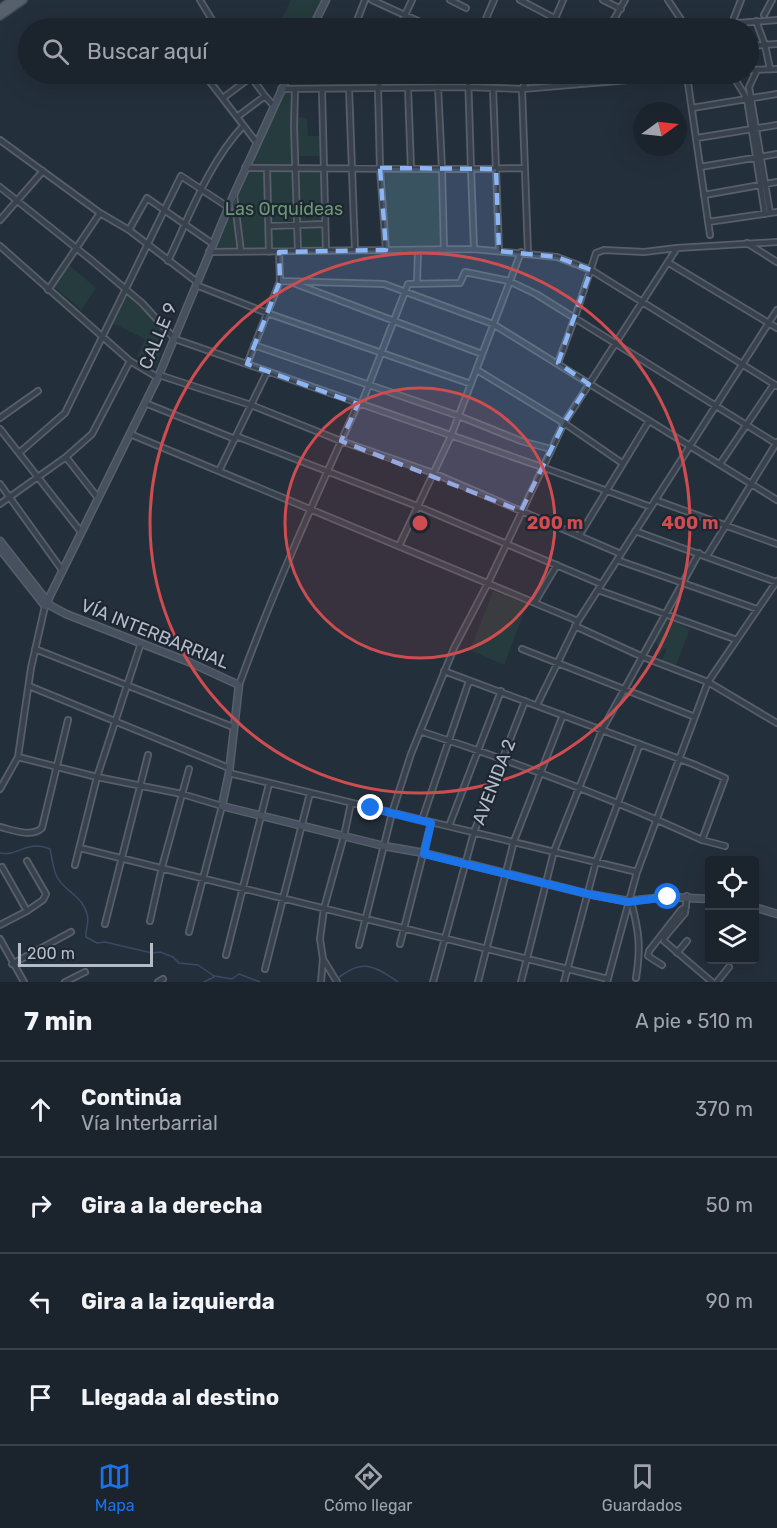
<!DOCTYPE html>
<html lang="es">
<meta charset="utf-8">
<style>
:root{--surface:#1b232d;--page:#242b35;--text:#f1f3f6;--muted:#a0a4aa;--line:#394049;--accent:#1a73e8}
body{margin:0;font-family:Rubik,sans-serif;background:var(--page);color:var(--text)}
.controls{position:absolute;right:18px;bottom:18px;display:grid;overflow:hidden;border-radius:6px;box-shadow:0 6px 24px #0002}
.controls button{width:54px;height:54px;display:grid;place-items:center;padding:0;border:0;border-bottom:2px solid var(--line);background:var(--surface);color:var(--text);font:30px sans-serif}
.compass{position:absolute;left:633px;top:102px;width:54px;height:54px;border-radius:50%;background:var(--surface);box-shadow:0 6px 24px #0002;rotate:75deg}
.scale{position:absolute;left:18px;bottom:15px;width:135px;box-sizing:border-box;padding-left:6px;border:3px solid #b4bcc8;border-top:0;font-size:16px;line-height:21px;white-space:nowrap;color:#b4bcc8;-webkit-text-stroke:4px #1d2631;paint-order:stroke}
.stop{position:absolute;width:18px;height:18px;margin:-14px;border:4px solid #1a73e8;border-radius:50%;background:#fff}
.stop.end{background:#1a73e8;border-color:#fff;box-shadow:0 2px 6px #0008}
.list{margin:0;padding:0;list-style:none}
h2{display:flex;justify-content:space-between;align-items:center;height:78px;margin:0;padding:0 24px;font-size:26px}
h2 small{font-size:20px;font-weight:400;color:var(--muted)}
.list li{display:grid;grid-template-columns:39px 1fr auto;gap:18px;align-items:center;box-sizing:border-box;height:96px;padding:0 24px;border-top:2px solid var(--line)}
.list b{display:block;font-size:22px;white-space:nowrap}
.list p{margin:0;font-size:20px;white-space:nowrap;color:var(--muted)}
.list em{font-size:20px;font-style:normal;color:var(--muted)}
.icon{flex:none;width:33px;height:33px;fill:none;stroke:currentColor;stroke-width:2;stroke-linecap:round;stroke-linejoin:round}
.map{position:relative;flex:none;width:777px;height:982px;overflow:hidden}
.search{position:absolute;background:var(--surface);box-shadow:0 6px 24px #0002;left:18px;right:18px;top:18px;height:66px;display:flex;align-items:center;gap:15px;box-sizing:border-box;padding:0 21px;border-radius:33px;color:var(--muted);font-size:22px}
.sheet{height:462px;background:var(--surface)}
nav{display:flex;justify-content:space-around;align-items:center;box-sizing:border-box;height:84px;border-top:2px solid var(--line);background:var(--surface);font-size:16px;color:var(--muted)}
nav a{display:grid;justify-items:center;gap:3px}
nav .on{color:var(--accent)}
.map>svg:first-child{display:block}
</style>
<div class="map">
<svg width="777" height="982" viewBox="0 0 777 982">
<rect width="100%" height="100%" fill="#242f3c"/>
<path fill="#263b3d" d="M291,0H322L308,28H277Z
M293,89L292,169L247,168L281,90Z
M295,117L307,118L308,136H323V156H297L293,167Z
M248,170H321L324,247L214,249Z
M386,173H438L441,246L387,245Z
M69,265L96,288L81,310L53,286Z
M128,295L168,335L155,368L137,356L145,339L112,323Z
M493,591L527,604L504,665L470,650Z
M665,618L690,629L675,668L667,662L660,663L667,649L665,648L658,657V646L655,642L652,643Z"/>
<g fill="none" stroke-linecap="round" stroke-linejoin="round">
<path stroke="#394a63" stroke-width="1.5" d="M0,853C18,857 28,839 50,849C52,858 53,869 57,877C64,891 82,895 87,914C90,923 85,929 86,937L97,943L105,942L152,953L160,952L173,957L179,963L198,965L214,976L232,979L239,974L260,982
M204,982L214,977
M333,982C359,960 370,962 398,982"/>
<g stroke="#565f6a" stroke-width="8">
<path id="street" d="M200,0L217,28
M372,0L433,28
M450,0L466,8
M520,0L556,19
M603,0L621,9
M668,0L686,27
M764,15L772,0
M756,21L765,45L770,69
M357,22L370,28
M732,23L741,0
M354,28L365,0
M399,28L412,0
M482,28L494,0
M551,28L563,0
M609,28L625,0
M624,28L686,27L777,20
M748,46L777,44
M748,70L777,69
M757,70L749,87L770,213
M204,74L257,143
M249,74L265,96L273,105
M383,74L378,88L380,168L386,250
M468,74L471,169L525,168
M732,74L747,99L765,214
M209,80L218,74
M688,83L710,235
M408,88L411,169
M493,88L499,251
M281,89L467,87L522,89L699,74
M295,89L294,127L298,251
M349,89L355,250
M322,90L326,250
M223,98L251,77
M692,108L777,94
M237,117L265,96
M697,138L777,125
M0,140L100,213L129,230L197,282
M700,167L777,154
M245,168L442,169L438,87
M267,169L269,252
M0,187L90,259L142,303L175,339L542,467L651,507
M234,195L241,252
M704,195L777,182
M0,220L43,171
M708,222L777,212
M269,226L325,224
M129,230L147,198L213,244
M747,243L777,262
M0,246L130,361L157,377
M444,250L442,169H471L474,249
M209,252L473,249L557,257L591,270L777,386
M528,253L522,89L530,74
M168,261C190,215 208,164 243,126
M669,263L777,328
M280,281L384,284L493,324L777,500
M296,284L482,354
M417,284L418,250
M196,285L267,313L471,384
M48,290L100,213
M254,345L459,416L521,441L551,449
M558,363L575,317L596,253L604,250L644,252L677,248
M247,364L280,281L279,252
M477,370L564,423L677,248L777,242
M159,375L251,405L341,441L433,473L621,554
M145,403L235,439
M361,405L408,284L460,283L465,272L509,281L536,294L777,444
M0,418L38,391
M0,429L81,532
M130,434L578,621
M236,436L417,506L601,584
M19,453L65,413L181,176L228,207
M66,457L98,498
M720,464L774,384
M219,471L267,372
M0,484L62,570
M655,500L777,544
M0,504L66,457L92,434L130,361
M635,531L776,582
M579,536L649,421
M399,546L451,436L521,252
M707,556L777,442
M617,560L757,609
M598,590L737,640
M535,602L557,565
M575,626L643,657L708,682L777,723
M35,649L233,727
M522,649L695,717
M239,685C274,589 316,496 358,404
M29,686L229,768
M537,705L578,621L777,310
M420,731C515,762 611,798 702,840L725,778L693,764L444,671
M18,757L97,777L182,794L222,806L189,932
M229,773L637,872
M0,789L18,757L31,668L45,606
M422,820L469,681
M449,826L501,691
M0,827C13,830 31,838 42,828L68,720
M702,840L725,846
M80,848L608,979
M75,865L97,777L141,643
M687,896L685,913L664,938V941L712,982
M631,901C639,931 641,947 636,978
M27,911L43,900L46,894L27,861
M150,921L162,867L189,769
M105,924L148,755
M0,925L27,911L2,867
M0,939L24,982
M400,944L431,823
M359,945L392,813L411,754L454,648L488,583L564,423L622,463
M677,953L687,941
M226,955L269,784
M12,964L71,932
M662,965L648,956L649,951L681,910L686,907
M265,969L310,793
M65,982L85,972
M158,982L163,979
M321,982L323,959
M337,982L323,959L320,939L324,908L344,836L351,803
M433,982L474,832L525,701
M478,982L514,841L563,715
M521,982L554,851L602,730L699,553
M564,982L596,862L640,744
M607,982L637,872L708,682L777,581
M717,982L729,967"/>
</g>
<g stroke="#565f6a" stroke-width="9">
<path id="secondary" d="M312,28L326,0
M0,541L51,606L66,614L189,662L239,685L229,773L222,806L384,846L424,853L588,894L628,901L667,897L710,899
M0,549L45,606
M45,606L159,375L234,194L289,74
M754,907L777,914"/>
</g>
<g stroke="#414a55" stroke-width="10">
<path id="primary" d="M0,9L12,0
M0,16L23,0"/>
</g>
<use href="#street" stroke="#38414c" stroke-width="4.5"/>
<use href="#secondary" stroke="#46505f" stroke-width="6"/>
<use href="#primary" stroke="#56606c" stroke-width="7"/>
</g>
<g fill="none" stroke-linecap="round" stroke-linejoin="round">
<path stroke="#1a73e8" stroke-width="8" d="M371,808L431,823L424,854L588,894L628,902L668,897"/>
</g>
<path fill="#8cb5f5" fill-opacity="0.2" stroke="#8cb5f5" stroke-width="4.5" stroke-dasharray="12 8" stroke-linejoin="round" d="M380,168L496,169L499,251L557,257L591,270L558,363L589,384L564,423L521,511L341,441L358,404L247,364L280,281L279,252L386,250Z"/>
<circle cx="420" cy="523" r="135" fill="#ce4d50" fill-opacity=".12"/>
<g fill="none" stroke="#ce4d50" stroke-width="3">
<circle cx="420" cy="523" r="135"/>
<circle cx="420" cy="523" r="270"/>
</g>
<g text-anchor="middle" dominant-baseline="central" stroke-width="4.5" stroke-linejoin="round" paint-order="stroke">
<g font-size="18" fill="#6c9875" stroke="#1d2631">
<text x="284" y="209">Las Orquideas</text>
</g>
<g font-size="18" fill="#b4bcc8" stroke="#1d2631">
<text transform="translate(158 336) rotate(-67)">CALLE 9</text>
<text transform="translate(155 634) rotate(22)">VÍA INTERBARRIAL</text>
<text transform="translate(494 782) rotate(-69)">AVENIDA 2</text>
</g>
</g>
<circle cx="420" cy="523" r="9" fill="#ce4d50" stroke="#1d2631" stroke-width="3"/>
<g font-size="18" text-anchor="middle" font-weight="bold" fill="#ce4d50" stroke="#1d2631" stroke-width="4.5" stroke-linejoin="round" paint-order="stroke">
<text x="555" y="529">200 m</text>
<text x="690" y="529">400 m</text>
</g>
</svg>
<div class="controls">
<button><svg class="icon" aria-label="locate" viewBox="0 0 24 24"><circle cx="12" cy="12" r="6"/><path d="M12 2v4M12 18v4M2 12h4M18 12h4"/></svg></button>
<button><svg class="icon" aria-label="layers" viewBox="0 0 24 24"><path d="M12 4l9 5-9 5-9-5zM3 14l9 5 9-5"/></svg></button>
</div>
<svg class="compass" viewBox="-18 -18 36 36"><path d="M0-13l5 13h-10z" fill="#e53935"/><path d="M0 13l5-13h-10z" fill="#a0a4aa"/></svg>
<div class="scale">200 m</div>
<div class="stop" style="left:668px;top:897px"></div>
<div class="stop end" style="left:371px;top:808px"></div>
<div class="search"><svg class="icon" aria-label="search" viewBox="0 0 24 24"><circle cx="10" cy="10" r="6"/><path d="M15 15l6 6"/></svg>Buscar aquí</div>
</div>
<section class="sheet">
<h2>7 min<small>A pie · 510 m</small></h2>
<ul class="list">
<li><svg class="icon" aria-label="ahead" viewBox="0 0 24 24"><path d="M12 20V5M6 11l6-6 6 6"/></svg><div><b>Continúa</b><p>Vía Interbarrial</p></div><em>370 m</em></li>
<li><svg class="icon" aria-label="right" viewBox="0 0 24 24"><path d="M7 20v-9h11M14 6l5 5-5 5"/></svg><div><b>Gira a la derecha</b></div><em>50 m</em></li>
<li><svg class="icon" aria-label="left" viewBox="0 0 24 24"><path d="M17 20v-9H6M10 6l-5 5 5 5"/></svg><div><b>Gira a la izquierda</b></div><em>90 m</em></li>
<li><svg class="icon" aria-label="arrive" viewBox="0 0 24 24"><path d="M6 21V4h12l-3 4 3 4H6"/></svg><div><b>Llegada al destino</b></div></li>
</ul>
</section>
<nav>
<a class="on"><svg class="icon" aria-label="map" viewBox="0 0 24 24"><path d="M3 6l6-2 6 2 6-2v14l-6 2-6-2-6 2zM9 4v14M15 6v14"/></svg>Mapa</a>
<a><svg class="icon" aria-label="directions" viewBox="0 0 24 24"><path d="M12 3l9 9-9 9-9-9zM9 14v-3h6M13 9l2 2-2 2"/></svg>Cómo llegar</a>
<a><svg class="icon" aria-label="saved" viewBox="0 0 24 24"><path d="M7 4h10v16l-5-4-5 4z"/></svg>Guardados</a>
</nav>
